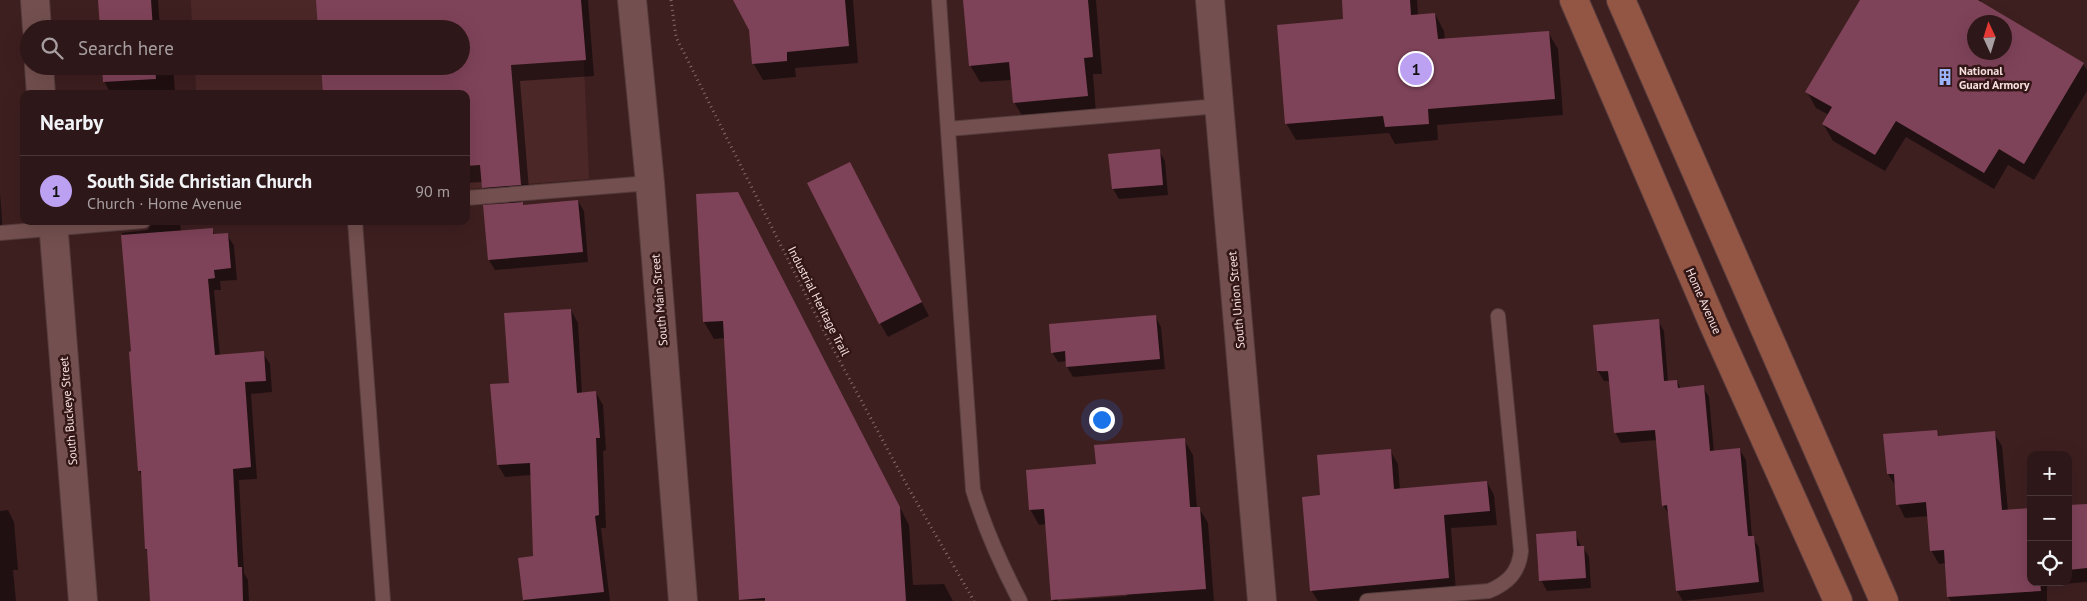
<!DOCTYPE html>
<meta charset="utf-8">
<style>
:root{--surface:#2e1718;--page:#362021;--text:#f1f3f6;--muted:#a79fa2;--line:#493637;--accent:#bca0f2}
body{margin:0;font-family:"PT Sans",sans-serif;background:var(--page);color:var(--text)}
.controls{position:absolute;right:15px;bottom:15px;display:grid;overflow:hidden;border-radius:10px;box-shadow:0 5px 20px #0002}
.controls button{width:45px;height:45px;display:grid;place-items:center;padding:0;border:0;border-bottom:1px solid var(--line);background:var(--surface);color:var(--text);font:25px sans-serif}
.compass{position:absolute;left:1967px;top:15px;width:45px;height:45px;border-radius:50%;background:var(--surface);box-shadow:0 5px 20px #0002;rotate:356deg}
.you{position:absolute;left:1101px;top:419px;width:18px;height:18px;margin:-12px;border:4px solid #fff;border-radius:50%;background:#1a73e8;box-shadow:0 0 0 8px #1a73e833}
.badge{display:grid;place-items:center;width:32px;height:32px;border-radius:50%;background:var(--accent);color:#111;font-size:16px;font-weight:700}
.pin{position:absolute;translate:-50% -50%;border:2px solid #fff;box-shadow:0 1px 5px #0006}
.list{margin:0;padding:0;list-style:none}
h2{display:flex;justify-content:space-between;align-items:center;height:65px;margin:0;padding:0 20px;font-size:21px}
h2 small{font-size:16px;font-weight:400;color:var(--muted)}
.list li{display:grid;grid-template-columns:32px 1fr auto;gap:15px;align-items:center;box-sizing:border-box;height:70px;padding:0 20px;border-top:1px solid var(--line)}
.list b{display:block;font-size:19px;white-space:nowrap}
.list p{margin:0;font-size:16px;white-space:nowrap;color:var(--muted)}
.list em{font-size:16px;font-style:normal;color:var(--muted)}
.icon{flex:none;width:28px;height:28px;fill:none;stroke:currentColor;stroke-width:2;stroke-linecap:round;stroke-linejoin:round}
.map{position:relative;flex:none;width:2087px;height:601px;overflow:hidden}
.search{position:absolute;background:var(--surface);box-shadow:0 5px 20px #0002;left:20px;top:20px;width:450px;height:55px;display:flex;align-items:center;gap:12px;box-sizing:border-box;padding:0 18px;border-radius:28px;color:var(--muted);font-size:19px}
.panel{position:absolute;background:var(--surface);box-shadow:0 5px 20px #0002;left:20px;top:90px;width:450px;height:135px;border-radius:10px}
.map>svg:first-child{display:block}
</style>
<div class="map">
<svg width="2087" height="601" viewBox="0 0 2087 601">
<rect width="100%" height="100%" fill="#3e1f20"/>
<path fill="#4c2728" d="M191,0H581L589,179L466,189V94H196L195,66H461V29H192Z"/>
<path fill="#0007" fill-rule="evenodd" d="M100,0H158L160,29H101Z
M317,0H588L594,76L520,81L530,201H521L524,206L578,201L584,211L588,262L495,270L489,260L493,206L483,188L482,182L466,183V94L461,66V29Z
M735,0H853L858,63L795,68L796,77L763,80L753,63L751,30Z
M965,0H1096L1102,74H1093L1096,113L1024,119L1014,102L1012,80L980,82L970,65Z
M1343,0H1417L1418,15L1435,14L1444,31L1445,40L1548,32L1558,49L1563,115L1437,125L1438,140L1395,144L1389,133L1296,140L1286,123L1345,20Z
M1861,0H1981L1980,2L2083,64L2087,70V91L2034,180L2008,165L1994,189L1906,137L1885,171L1833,141L1823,124L1829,115L1816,108L1807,92ZM1974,22H2004V52H1974Z
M103,66H173L175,92L111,94L104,81Z
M1159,151L1165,161L1168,195L1119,199L1113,189L1110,155Z
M857,177L929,316L888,337L880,323Z
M0,191L3,234H0Z
M738,193L909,525L913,585L944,584L953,601L740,600L725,338L714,339L704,322L697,195Z
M124,221H180L181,232L212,230L215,235L227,234L234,246L237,280L220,281L221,290H214L220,356L263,353L270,364L272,392L251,394L257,479L239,480L244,573L248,580L249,601H151L149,554L146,549L142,476L139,471L132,353L122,233L148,230L151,225L127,226Z
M571,310L578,323L582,394L596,393L603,405L606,450L603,451L606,528H601L610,601H524L520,559L534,557L532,475L505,477L498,465L510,384Z
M1155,316L1161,327L1165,369L1073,377L1067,367V361L1058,362L1052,352Z
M1658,321L1664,331L1668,382L1677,381L1681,389L1703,387L1709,397L1714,452L1740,450L1746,460L1752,537L1759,547L1764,592L1683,601L1677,591L1669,515L1663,505L1657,440L1621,443L1615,432L1610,381H1604L1598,371L1594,326ZM1601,370L1614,371L1601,372Z
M1936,431L1940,437L1994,433L2002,446L2008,511L2031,582H2068V506L2087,505V582L2047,585V601H1951L1948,597L1946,563L1939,564L1931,550L1929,516L1905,518L1898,504L1896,487L1888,474Z
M1184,440L1193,455L1197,508H1199L1208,523L1214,601H1053L1047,524L1039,525L1030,509L1097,466ZM1127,593V596L1058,601V598Z
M1390,450L1398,464L1400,490L1487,482L1494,495L1497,525L1451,528L1456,592L1350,601H1318L1311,590L1321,497Z
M8,510L14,522L18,570H13L16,601H0V511Z
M1575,533L1581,547H1583L1589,557L1591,588L1547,591L1541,580Z"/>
<path fill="#7f4359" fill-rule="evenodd" d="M98,0H151L153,29H100Z
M316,0H581L586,60L511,65L521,185L482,188L480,165L466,166V94H323L321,66H461V29H318Z
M733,0H845L849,46L787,52V61L752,64L749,30Z
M963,0H1088L1093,57L1084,58L1088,96L1013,103L1009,62L969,66Z
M1342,0H1410L1411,15L1435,13L1438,39L1549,31L1555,99L1428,109L1429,124L1385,127L1383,116L1285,124L1277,25L1343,19Z
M1860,0H1978L2084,63L2024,164L1999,149L1984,173L1896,121L1875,155L1822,124L1832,107L1805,92ZM1974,22H2004V52H1974Z
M102,66H155L156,79L103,82Z
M1160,149L1163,185L1112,189L1108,154Z
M850,162L922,302L879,324L807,183Z
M738,192L900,507L906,601H765V598L739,600L723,321L703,322L696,194Z
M578,200L583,252L488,260L483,205L523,202V205Z
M213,228V234L228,233L231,268L214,270L215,278L208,279L215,355L264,351L266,381L245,382L251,467L233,469L238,567H242L243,601H150L147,549H145L141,471H138L129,352L131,351L121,235Z
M571,309L577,393L596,391L600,438H596L599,515L595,516L604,592L523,600L518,558L533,556L530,463L497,465L490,384L509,383L504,313Z
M1156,315L1160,359L1066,367L1065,351L1051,353L1049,324Z
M1659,319L1664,381L1677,380L1678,388L1704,385L1710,451L1740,448L1748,536H1754L1759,582L1676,591L1667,505L1662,506L1655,430L1614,433L1608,371H1597L1593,325Z
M1937,430L1938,436L1995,431L2002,510L2031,508V582H2040L2041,591L1947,597L1944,550L1930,551L1926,502L1896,505L1894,474H1887L1883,434Z
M1185,438L1190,507H1200L1206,589L1051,600L1044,509L1029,510L1026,470L1096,464L1094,445Z
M1391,449L1394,489L1487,481L1490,511L1444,515L1449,578L1310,591L1302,497L1320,495L1317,455Z
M2087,504V568L2068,570V505Z
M1576,531L1577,546H1584L1586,578L1539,581L1536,534Z"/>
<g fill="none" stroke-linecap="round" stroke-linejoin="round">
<g stroke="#563c3d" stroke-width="16">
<path id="lane" d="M939,0L973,490C985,529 1001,565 1020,601
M948,129L1219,106
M466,198L650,183
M355,221L383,601
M0,233L143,221
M1367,601L1489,591C1508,583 1519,572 1521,551L1498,316"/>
</g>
<g stroke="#563c3d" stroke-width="30">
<path id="street" d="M35,0L37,29
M632,0L650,183L683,601
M1210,0L1262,601
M39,66L41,94
M53,221L83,601"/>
</g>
<g stroke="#563c3d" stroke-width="30">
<path id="secondary" d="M1574,0L1713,323L1838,601
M1621,0L1884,601"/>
</g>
<path stroke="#856a6a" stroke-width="3" stroke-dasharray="1 4" stroke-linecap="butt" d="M671,0L676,37L829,341L909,489L974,601"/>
<use href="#lane" stroke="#73504f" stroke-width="14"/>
<use href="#street" stroke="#73504f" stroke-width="28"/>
<use href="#secondary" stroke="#945644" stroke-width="28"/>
</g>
<defs>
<g id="building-bare" transform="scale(1.35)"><path d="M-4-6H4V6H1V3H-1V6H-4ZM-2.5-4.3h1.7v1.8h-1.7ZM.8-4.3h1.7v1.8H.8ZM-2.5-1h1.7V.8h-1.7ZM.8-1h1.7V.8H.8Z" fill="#9cb4fd" stroke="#331616" stroke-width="2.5" paint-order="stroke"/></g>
</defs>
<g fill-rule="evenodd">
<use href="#building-bare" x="1945" y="77"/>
</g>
<g text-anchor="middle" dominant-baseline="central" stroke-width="5" stroke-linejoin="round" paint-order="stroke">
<g font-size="12" font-weight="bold" fill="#f7e1e0" stroke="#331616" text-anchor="start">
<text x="1959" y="70">National<tspan x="1959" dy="14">Guard Armory</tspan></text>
</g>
<g font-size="12" fill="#f7e1e0" stroke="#331616">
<text transform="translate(659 300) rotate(-95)">South Main Street</text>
<text transform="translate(1236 300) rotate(-95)">South Union Street</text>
<text transform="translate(819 301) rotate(63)">Industrial Heritage Trail</text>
<text transform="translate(1704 301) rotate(66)">Home Avenue</text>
<text transform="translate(68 411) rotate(-95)">South Buckeye Street</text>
</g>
</g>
</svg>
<div class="controls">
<button>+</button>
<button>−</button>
<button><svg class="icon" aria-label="locate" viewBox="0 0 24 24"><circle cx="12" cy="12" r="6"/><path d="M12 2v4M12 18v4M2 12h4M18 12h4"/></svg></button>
</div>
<svg class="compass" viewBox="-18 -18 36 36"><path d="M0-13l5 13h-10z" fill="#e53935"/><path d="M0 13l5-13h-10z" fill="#a79fa2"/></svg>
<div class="you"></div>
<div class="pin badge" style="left:1416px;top:69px">1</div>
<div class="search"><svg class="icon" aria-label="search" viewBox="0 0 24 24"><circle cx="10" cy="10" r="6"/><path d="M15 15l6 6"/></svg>Search here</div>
<section class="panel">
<h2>Nearby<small></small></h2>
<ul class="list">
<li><span class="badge">1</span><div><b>South Side Christian Church</b><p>Church · Home Avenue</p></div><em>90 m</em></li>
</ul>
</section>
</div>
